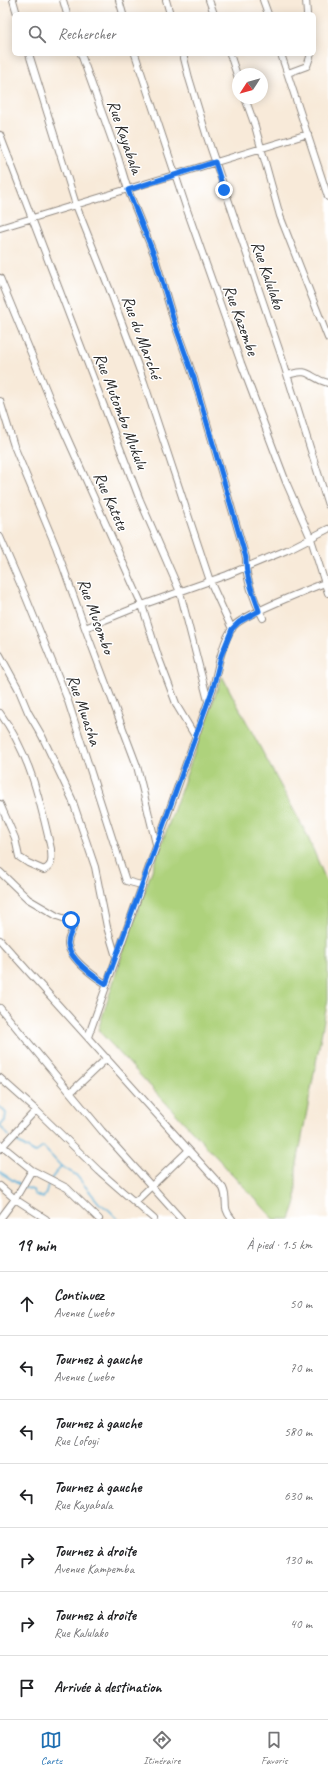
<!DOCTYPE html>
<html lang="fr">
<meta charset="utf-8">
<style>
:root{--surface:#fff;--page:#f6f6f6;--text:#202124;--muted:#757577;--line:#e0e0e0;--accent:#1f6fb2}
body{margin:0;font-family:Caveat,sans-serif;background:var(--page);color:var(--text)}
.compass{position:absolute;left:232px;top:68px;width:36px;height:36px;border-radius:50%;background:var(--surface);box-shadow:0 2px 10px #0003;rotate:234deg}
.stop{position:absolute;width:12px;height:12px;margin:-9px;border:3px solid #1a73e8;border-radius:50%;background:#fff}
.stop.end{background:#1a73e8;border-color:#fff;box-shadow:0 1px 4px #0008}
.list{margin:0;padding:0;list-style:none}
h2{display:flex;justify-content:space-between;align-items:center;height:52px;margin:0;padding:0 16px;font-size:17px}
h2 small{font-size:13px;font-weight:400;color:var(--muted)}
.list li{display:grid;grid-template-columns:26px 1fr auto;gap:12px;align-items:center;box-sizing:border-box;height:64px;padding:0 16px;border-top:1px solid var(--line)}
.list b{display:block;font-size:15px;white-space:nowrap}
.list p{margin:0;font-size:13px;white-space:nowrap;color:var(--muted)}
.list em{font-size:13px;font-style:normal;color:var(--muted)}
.icon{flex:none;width:22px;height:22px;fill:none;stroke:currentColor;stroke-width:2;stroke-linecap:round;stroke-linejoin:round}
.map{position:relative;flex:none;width:328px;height:1219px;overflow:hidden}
.search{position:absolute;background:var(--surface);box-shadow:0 2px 10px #0003;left:12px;right:12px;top:12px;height:44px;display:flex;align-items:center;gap:10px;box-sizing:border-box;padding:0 14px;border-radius:6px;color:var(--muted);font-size:15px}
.sheet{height:500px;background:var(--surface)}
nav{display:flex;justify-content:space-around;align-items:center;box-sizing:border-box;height:56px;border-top:1px solid var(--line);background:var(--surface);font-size:11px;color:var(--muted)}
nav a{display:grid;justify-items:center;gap:2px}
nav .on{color:var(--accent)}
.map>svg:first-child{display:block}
</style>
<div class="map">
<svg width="328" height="1219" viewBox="0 0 328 1219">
<rect width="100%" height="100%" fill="#fff"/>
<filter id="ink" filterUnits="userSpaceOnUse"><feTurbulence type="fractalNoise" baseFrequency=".025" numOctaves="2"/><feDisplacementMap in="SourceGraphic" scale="8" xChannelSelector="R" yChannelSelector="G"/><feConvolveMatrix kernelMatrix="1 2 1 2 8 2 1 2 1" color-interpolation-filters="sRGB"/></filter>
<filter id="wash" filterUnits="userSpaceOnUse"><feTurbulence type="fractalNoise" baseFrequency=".012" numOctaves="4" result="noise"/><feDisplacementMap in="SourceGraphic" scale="16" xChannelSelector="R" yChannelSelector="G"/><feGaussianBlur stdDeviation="0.9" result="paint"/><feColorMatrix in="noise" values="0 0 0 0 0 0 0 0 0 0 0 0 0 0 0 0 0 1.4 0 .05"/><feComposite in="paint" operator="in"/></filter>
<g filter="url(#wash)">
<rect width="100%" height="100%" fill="#f8ead9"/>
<path fill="#aed27b" stroke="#6c7e53" d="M222,676L307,835L328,885V999L296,1169V1202L290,1219H274L98,1030L127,940Z"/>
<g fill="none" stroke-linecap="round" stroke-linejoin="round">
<path stroke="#5fb2da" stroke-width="1.5" d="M0,1107L6,1113L5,1121L0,1125
M0,1126L9,1136
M12,1139L35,1153L43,1147L61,1166L76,1175L99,1203L109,1210L118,1219
M0,1172L20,1185
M51,1179L61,1166
M23,1187L33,1190L34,1194L43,1198L46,1193L49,1182"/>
</g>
</g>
<g filter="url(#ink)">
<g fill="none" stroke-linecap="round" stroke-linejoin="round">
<g stroke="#928a82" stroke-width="8">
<path id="minor" d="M13,0L17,14
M63,0L67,14
M119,0L123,14
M166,0L170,14
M209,0L214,14
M263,0L268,14
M306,0L307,14
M29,54L76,205L109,288L144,382L210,581L232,629
M81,54L118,157L128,190L155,257L175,325L194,378L246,558C245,577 254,601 263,618
M135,54L187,210L241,363L286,482L311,539L328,593
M183,54L189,78L207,137L280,352L328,505
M230,54L238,78
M281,54L328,197
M288,73L307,66L311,54
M245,98L255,126L280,216L328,338
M0,135L140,500L180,592L208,701
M0,228L308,134
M0,278L52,404L142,605L158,656L177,706L195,736
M288,375C311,367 308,378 328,383
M0,401L14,446L56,547L85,628L137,766L156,844
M0,537L25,595L67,698L126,881L141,885
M85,628L142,605L227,575L287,550L328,529
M0,655L18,688L28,712L42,736L72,799L95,867L107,927L116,957
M0,713C30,754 40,801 51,849C51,858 54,865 44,870L28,863L19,857L15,838L0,804
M0,872L28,899L57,916L74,922C75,929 68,935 68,943C68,958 95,977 106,984
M0,940L223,1188C229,1201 221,1207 232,1219
M0,1008L102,1131L181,1219
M88,1037L213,688C218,669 221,644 233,627C241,615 310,589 327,582
M0,1078L36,1110L99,1171L154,1219
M71,1092L107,1058
M0,1144L32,1170L67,1188L99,1219
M0,1149L36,1110
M0,1186L15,1199L46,1219
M135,1202L189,1150
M0,1219L15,1199L32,1170"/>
</g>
<use href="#minor" stroke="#fff" stroke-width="6"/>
</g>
</g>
<g fill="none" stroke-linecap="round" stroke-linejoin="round" filter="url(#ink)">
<path stroke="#1a73e8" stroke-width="5" d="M71,920L75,923C73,930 68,936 68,944C69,959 95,977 106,984L213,688L221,656L232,629L239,622L259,611C254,594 245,576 246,558L194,378L175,325L155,257L128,190L215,162L224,190"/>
</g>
<g text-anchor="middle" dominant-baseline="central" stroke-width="3" stroke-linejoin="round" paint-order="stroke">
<g font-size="17" fill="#2b2b2b" stroke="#fff">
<text transform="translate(125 137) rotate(71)">Rue Kayabala</text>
<text transform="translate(268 275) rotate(71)">Rue Kalulako</text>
<text transform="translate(241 320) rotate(70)">Rue Kazembe</text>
<text transform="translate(142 337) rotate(70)">Rue du Marché</text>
<text transform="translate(121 411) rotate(69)">Rue Mutombo Mukulu</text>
<text transform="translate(111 501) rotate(66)">Rue Katete</text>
<text transform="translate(96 616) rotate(70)">Rue Musombo</text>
<text transform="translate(84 710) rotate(71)">Rue Mwasha</text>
</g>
</g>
</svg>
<svg class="compass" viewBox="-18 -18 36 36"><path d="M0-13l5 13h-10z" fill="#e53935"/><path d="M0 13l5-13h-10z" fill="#757577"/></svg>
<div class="stop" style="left:71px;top:920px"></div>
<div class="stop end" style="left:224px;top:190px"></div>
<div class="search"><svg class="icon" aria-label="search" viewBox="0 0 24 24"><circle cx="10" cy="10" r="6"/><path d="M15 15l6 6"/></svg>Rechercher</div>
</div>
<section class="sheet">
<h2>19 min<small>À pied · 1.5 km</small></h2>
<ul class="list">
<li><svg class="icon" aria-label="ahead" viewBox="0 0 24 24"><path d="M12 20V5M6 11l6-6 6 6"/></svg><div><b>Continuez</b><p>Avenue Lwebo</p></div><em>50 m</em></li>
<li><svg class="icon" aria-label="left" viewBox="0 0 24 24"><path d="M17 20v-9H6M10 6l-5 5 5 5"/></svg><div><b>Tournez à gauche</b><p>Avenue Lwebo</p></div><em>70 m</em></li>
<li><svg class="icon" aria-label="left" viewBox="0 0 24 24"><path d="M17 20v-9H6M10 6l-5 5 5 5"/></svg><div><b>Tournez à gauche</b><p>Rue Lofoyi</p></div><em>580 m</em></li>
<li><svg class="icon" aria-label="left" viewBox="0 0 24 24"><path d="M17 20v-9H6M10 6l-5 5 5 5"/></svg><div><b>Tournez à gauche</b><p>Rue Kayabala</p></div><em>630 m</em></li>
<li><svg class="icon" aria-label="right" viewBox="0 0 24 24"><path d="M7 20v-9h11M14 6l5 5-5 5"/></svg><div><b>Tournez à droite</b><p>Avenue Kampemba</p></div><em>130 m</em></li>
<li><svg class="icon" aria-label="right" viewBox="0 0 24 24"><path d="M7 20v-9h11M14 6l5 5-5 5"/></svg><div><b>Tournez à droite</b><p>Rue Kalulako</p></div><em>40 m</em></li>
<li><svg class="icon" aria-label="arrive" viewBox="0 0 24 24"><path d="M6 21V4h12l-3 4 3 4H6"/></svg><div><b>Arrivée à destination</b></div></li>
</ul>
</section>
<nav>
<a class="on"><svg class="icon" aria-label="map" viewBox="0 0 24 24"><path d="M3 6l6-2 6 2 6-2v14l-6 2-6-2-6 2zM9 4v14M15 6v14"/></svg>Carte</a>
<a><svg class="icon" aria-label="directions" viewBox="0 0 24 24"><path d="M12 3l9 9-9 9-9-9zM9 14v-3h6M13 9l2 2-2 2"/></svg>Itinéraire</a>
<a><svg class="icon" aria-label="saved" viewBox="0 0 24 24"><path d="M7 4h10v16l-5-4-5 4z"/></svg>Favoris</a>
</nav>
